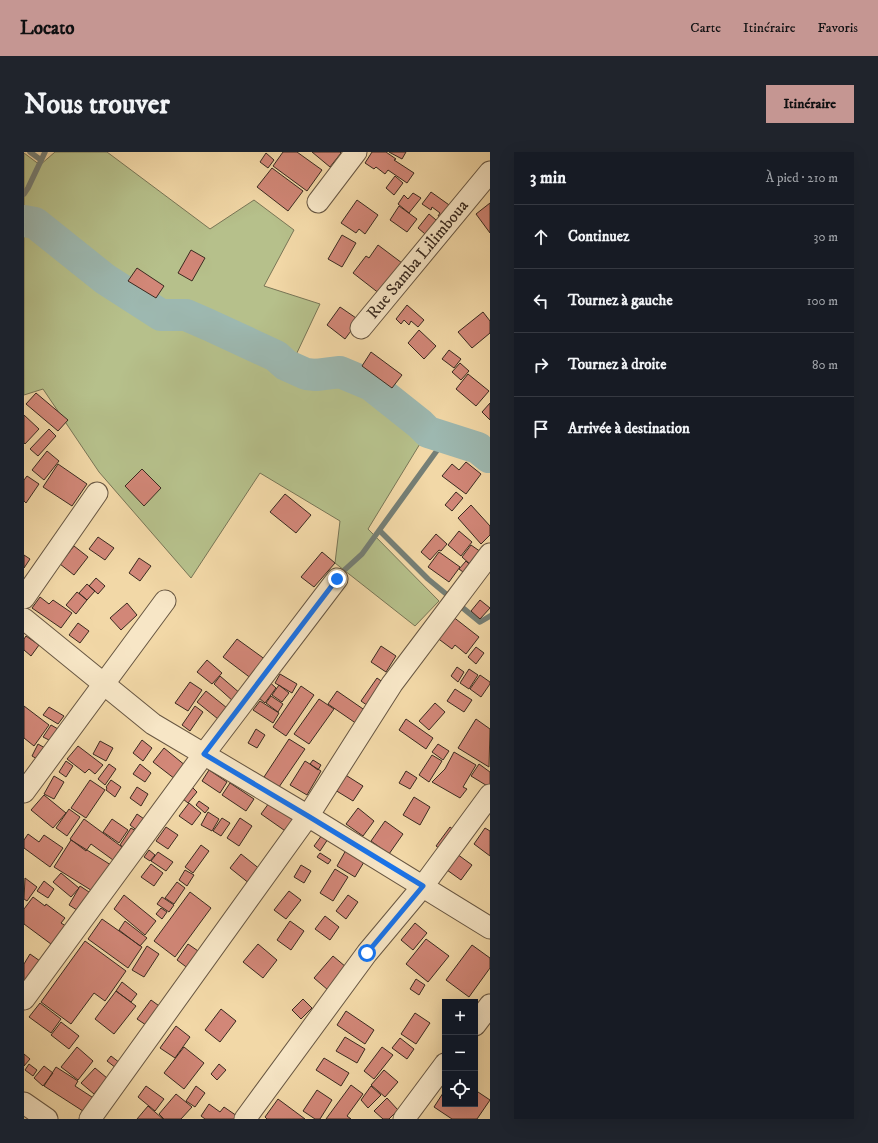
<!DOCTYPE html>
<html lang="fr">
<meta charset="utf-8">
<style>
:root{--surface:#171b24;--page:#20242c;--text:#f1f3f6;--muted:#9ea1a6;--line:#363941;--accent:#c59692}
body{margin:0;font-family:"IM FELL DW Pica",serif;background:var(--page);color:var(--text)}
.controls{position:absolute;right:12px;bottom:12px;display:grid;overflow:hidden;border-radius:0px;box-shadow:0 4px 16px #0002}
.controls button{width:36px;height:36px;display:grid;place-items:center;padding:0;border:0;border-bottom:1px solid var(--line);background:var(--surface);color:var(--text);font:20px sans-serif}
.stop{position:absolute;width:12px;height:12px;margin:-9px;border:3px solid #1a73e8;border-radius:50%;background:#fff}
.stop.end{background:#1a73e8;border-color:#fff;box-shadow:0 1px 4px #0008}
.list{margin:0;padding:0;list-style:none}
h2{display:flex;justify-content:space-between;align-items:center;height:52px;margin:0;padding:0 16px;font-size:17px}
h2 small{font-size:13px;font-weight:400;color:var(--muted)}
.list li{display:grid;grid-template-columns:26px 1fr auto;gap:12px;align-items:center;box-sizing:border-box;height:64px;padding:0 16px;border-top:1px solid var(--line)}
.list b{display:block;font-size:15px;white-space:nowrap}
.list em{font-size:13px;font-style:normal;color:var(--muted)}
.icon{flex:none;width:22px;height:22px;fill:none;stroke:currentColor;stroke-width:2;stroke-linecap:round;stroke-linejoin:round}
.map{position:relative;flex:none;width:466px;height:967px;overflow:hidden;border-radius:0px}
header{display:flex;align-items:center;gap:24px;box-sizing:border-box;height:56px;padding:0 20px;background:var(--accent);color:#111}
header strong{font-size:19px}
nav{display:flex;gap:22px;margin-inline-start:auto;font-size:14px}
.intro{display:flex;align-items:center;justify-content:space-between;box-sizing:border-box;height:96px;padding:0 24px}
h1{margin:0;font-size:28px}
.button{padding:10px 18px;border-radius:0px;background:var(--accent);color:#111;font-size:14px;font-weight:700}
main{display:flex;gap:24px;padding:0 24px}
aside{flex:1;background:var(--surface);border-radius:0px;box-shadow:0 4px 16px #0002}
.map>svg:first-child{display:block}
</style>
<header>
<strong>Locato</strong>
<nav><a>Carte</a><a>Itinéraire</a><a>Favoris</a></nav>
</header>
<div class="intro"><h1>Nous trouver</h1><a class="button">Itinéraire</a></div>
<main>
<div class="map">
<svg width="466" height="967" viewBox="0 0 466 967">
<rect width="100%" height="100%" fill="#f2d8a7"/>
<filter id="stains"><feTurbulence type="fractalNoise" baseFrequency=".005" numOctaves="4"/><feColorMatrix values="0 0 0 0 .2 0 0 0 0 .09 0 0 0 0 .02 0 0 0 .5 -.17"/></filter>
<radialGradient id="worn" r=".72"><stop offset=".6" stop-color="#630" stop-opacity="0"/><stop offset="1" stop-color="#630" stop-opacity=".3"/></radialGradient>
<path fill="#b6c08b" stroke="#787556" d="M31,0H83L186,77L230,48L270,78L240,134L296,152L271,205L405,277L344,377L415,449L391,474L311,411L316,369L236,321L167,426L75,320L19,237L0,243V1L16,13Z"/>
<g fill="none" stroke-linecap="round" stroke-linejoin="round">
<path stroke="#757f76" stroke-width="5.5" d="M6,0L17,8
M0,42L4,36L21,0
M458,306L466,310
M356,379L404,427L427,446
M315,423L338,402L417,293
M434,452L456,470L466,464"/>
<path stroke="#9db8b0" stroke-width="32" d="M0,69L11,71L81,127L137,163H162L185,173L252,204L262,213L282,222L292,223L316,220L347,233L396,272L404,280L454,296L465,305L466,303"/>
</g>
<path fill="#d28778" stroke="#392a20" d="M259,0H273L298,18L283,39L249,14Z
M288,0H316L317,1L306,15Z
M348,0H362L372,7L370,8L390,21L383,31L364,18L361,22L352,15L350,17L341,11Z
M365,0H382L378,7Z
M242,1L250,8L244,16L236,10Z
M248,16L279,39L264,59L233,35Z
M371,24L379,31L370,43L362,36Z
M407,40L428,55L419,67L414,64L416,61L408,55L407,58L398,52Z
M389,41L397,46L385,61L374,52L380,43L384,47Z
M333,48L354,63L341,82L335,77L332,81L317,71Z
M466,51V81L452,62Z
M375,54L393,67L383,80L366,68Z
M405,62L418,73L407,87L394,76Z
M318,83L332,91L318,115L304,107Z
M354,93L378,111L356,142L329,121L342,104L345,106Z
M167,98L181,106L168,129L154,121Z
M113,116L140,134L132,146L104,129Z
M383,153L400,168L394,175L387,169L385,173L380,168L377,172L372,167Z
M316,155L335,168L321,187L303,173Z
M459,160L466,169V181L448,196L434,180Z
M395,178L412,194L400,207L384,191Z
M425,198L437,207L430,216L418,207Z
M347,200L378,223L368,236L338,214Z
M436,211L445,219L437,228L428,220Z
M444,222L465,239L452,254L432,237Z
M12,241L44,268L34,279L2,252Z
M466,251V268L458,260Z
M0,263L15,277L1,292L0,291Z
M25,277L32,284L14,304L6,297Z
M23,299L35,309L20,328L8,318Z
M442,310L457,322L442,342L418,324L428,312L435,318Z
M34,312L63,332L48,354L19,335Z
M118,317L137,336L120,354L101,334Z
M3,324L15,332L2,351L0,349V328Z
M432,340L439,346L428,359L421,353Z
M261,342L287,363L272,381L246,360Z
M447,353L466,374V383L457,392L434,366Z
M435,379L448,390L437,404L424,393Z
M412,382L423,392L417,399L415,398L406,408L397,400Z
M74,385L90,396L81,408L65,397Z
M447,393L457,400L447,413L438,405Z
M50,394L64,405L50,423L36,412Z
M298,400L311,411L290,435L277,425Z
M415,400L436,415L425,430L404,415Z
M0,403L6,407L0,416Z
M115,406L127,414L116,429L105,421Z
M442,409L449,416L443,423L435,417Z
M72,426L81,434L74,442L65,434Z
M63,432L71,439L63,448L55,441Z
M53,440L63,448L52,462L42,453Z
M16,445L25,452L29,448L48,461L37,476L8,456Z
M456,448L466,456L456,467L447,459Z
M103,451L113,463L97,478L86,466Z
M428,464L455,485L442,502L431,493L428,497L412,485Z
M54,471L65,479L56,491L45,483Z
M2,484L15,493L7,504L0,498V487Z
M213,487L242,508L228,527L199,505Z
M357,494L372,504L362,520L347,510Z
M452,495L460,501L452,512L444,505Z
M183,508L198,521L188,532L173,520Z
M433,515L440,520L434,530L427,524Z
M445,517L454,523L445,537L436,531Z
M256,522L273,532L268,541L251,531Z
M456,523L466,530V532L457,545L446,537Z
M196,524L217,542L210,550L190,532Z
M241,526L252,536L241,551L229,541Z
M353,526L363,533L347,556L337,549Z
M166,530L178,538L164,559L151,551Z
M255,533L265,541L258,550L248,543Z
M277,534L290,543L262,584L249,575Z
M431,537L448,548L440,560L423,549Z
M182,539L203,556L194,567L173,550Z
M313,539L342,559L333,572L304,552Z
M247,544L259,552L254,560L242,551Z
M295,547L310,557L285,592L270,582Z
M236,549L255,561L249,571L229,558Z
M411,551L421,560L405,578L395,569Z
M0,554L25,573L10,594L0,586Z
M171,554L179,560L166,579L158,573Z
M25,555L40,564L34,572L19,563Z
M382,567L409,586L402,597L375,578Z
M452,567L466,577L465,615L434,596Z
M27,573L34,577L27,589L19,585Z
M232,577L241,583L233,596L224,591Z
M265,587L281,597L255,635L240,625Z
M118,588L128,596L119,609L109,601Z
M76,589L89,596L82,609L69,602Z
M14,592L21,596L15,608L8,604Z
M414,592L425,599L419,608L408,600Z
M54,594L79,613L71,622L65,617L61,621L43,607Z
M140,596L162,614L151,627L129,610Z
M430,600L452,613L439,635L443,637L436,646L408,630L421,617Z
M408,603L418,609L405,630L395,623Z
M289,608L297,613L294,618L286,612Z
M42,609L49,614L42,625L35,620Z
M281,609L297,619L283,643L266,633Z
M85,612L92,617L81,633L74,627Z
M116,612L127,621L121,630L109,622Z
M455,612L466,620V633L465,635L447,624Z
M185,618L203,630L196,641L178,629Z
M382,619L393,626L386,637L375,631Z
M320,622L339,634L329,649L311,638Z
M30,624L40,630L30,647L20,642Z
M66,628L81,638L62,666L47,656Z
M87,628L97,635L91,645L82,638L83,636L82,635Z
M206,631L230,647L222,659L198,643Z
M113,635L124,642L117,654L106,646Z
M168,635L173,640L164,651L159,647Z
M20,643L42,661L29,676L7,658Z
M390,645L406,655L396,673L379,663Z
M175,649L185,656L181,661L172,653Z
M165,651L177,661L168,673L155,664Z
M245,651L275,671L267,683L237,662Z
M334,656L350,669L339,684L322,672Z
M45,657L56,665L43,684L32,676Z
M184,660L195,667L188,679L177,673Z
M113,662L123,669L115,680L106,673Z
M198,666L206,671L197,684L189,679Z
M216,666L228,674L215,694L203,686Z
M60,667L98,695L89,708L67,692L62,699L46,687Z
M88,667L104,678L95,691L79,680Z
M361,669L379,682L365,702L347,689Z
M142,675L154,683L144,697L132,689Z
M426,675L435,682L421,700L412,694Z
M107,676L115,681L104,698L96,693Z
M461,676L466,679V704L450,692Z
M4,682L15,690L20,683L39,696L26,715L0,696V688Z
M298,683L304,687L296,699L290,694Z
M47,688L87,713L70,740L30,715Z
M177,693L185,699L169,721L161,715Z
M125,698L131,703L126,709L120,705Z
M322,698L340,710L331,725L313,714Z
M134,700L149,710L142,719L127,709Z
M296,701L307,708L304,712L293,705Z
M217,702L237,718L226,732L206,716Z
M433,702L448,713L437,728L423,718Z
M127,712L139,721L130,734L117,725Z
M277,713L287,719L280,731L270,725Z
M311,717L324,725L309,749L296,741Z
M161,718L170,723L163,734L155,728Z
M37,721L55,736L47,745L29,730Z
M1,726L13,735L3,749L0,747Z
M20,729L30,737L24,746L13,739Z
M153,730L161,736L150,752L141,746Z
M56,734L68,742L56,760L45,753Z
M265,739L277,748L262,767L250,758Z
M166,740L187,756L151,805L130,789Z
M100,743L132,769L121,783L90,757Z
M324,743L334,750L322,767L312,759Z
M9,745L21,754L22,752L41,766L37,771L45,776L31,795L0,772V757Z
M138,745L150,753L145,760L133,752Z
M137,756L143,760L138,767L132,762Z
M301,764L315,775L306,788L291,777Z
M78,767L118,795L104,816L64,787Z
M101,769L123,786L116,794L95,778Z
M266,769L280,779L267,798L253,788Z
M391,771L403,781L389,798L377,788Z
M402,787L425,804L404,830L382,812Z
M61,789L102,819L81,849L70,841L47,872L17,850Z
M164,792L177,801L165,817L153,808Z
M234,792L253,808L239,826L219,810Z
M448,793L466,806V816L445,845L422,828Z
M123,794L135,802L120,825L108,818Z
M6,802L16,809L0,835V812Z
M309,804L322,815L304,838L290,826Z
M392,827L401,833L395,843L386,837Z
M98,830L113,842L107,850L92,839Z
M92,839L112,854L90,882L71,867Z
M279,847L288,856L277,867L268,858Z
M127,848L138,856L125,875L113,867Z
M16,851L37,867L27,881L5,865Z
M197,857L212,869L196,890L181,878Z
M322,859L350,878L341,892L313,873Z
M391,861L406,871L392,892L377,882Z
M37,870L55,884L45,897L27,883Z
M152,874L166,885L151,906L136,896Z
M321,885L341,897L333,911L312,899Z
M376,886L390,897L383,907L368,896Z
M53,895L69,909L54,928L37,915Z
M160,895L180,911L160,937L140,921Z
M358,895L369,903L350,927L340,919Z
M0,902L6,907L0,914Z
M87,904L96,911L92,916L83,909Z
M300,906L325,921L317,934L292,918Z
M5,912L13,918L9,924L1,918Z
M195,912L202,918L193,928L187,922Z
M20,914L29,921L19,934L10,926Z
M32,915L54,929L51,934L71,947L62,961L20,934Z
M71,916L83,926L70,942L57,931Z
M360,918L374,930L361,945L347,933Z
M327,933L339,942L323,964L327,967H302Z
M122,934L140,947L131,959L114,945Z
M172,934L181,941L171,955L162,949Z
M347,934L357,943L344,956L337,948Z
M293,938L308,948L296,967H291L279,959Z
M421,938V952H451V938L466,948L453,967H428L410,955Z
M152,942L168,955L157,967H140L135,962Z
M363,946L374,958L365,967H359L350,959Z
M254,947L281,967H243L241,965Z
M185,952L196,960L200,955L213,964L211,967H181L177,964Z
M124,954L139,967H113Z"/>
<g fill="none" stroke-linecap="round" stroke-linejoin="round">
<g stroke="#675642" stroke-width="23">
<g id="street">
<path d="M294,50L332,0"/>
<path id="s1" d="M337,176L466,20"/>
<path d="M0,446L73,341"/>
<path d="M0,467L129,572L284,664L466,776"/>
<path d="M0,640L141,449"/>
<path d="M0,847L180,602L313,427"/>
<path d="M451,873L466,853"/>
<path d="M0,951L23,967"/>
<path d="M66,967L284,664L368,532L466,402"/>
<path d="M221,967L343,801L399,734L466,643"/>
<path d="M380,967L421,912"/>
</g>
</g>
<use href="#street" stroke="#f7e6c6" stroke-width="21"/>
</g>
<g fill="none" stroke-linecap="round" stroke-linejoin="round">
<path stroke="#1a73e8" stroke-width="5" d="M313,427L180,602L284,664L399,734L343,801"/>
</g>
<g text-anchor="middle" dominant-baseline="central" stroke-width="3.5" stroke-linejoin="round" paint-order="stroke">
<g font-size="17" fill="#392a20" stroke="#f7e6c6">
<text stroke="none"><textPath href="#s1" startOffset="89">Rue Samba Lilimboua</textPath></text>
</g>
</g>
<rect width="100%" height="100%" filter="url(#stains)"/>
<rect width="100%" height="100%" fill="url(#worn)"/>
</svg>
<div class="controls">
<button>+</button>
<button>−</button>
<button><svg class="icon" aria-label="locate" viewBox="0 0 24 24"><circle cx="12" cy="12" r="6"/><path d="M12 2v4M12 18v4M2 12h4M18 12h4"/></svg></button>
</div>
<div class="stop" style="left:343px;top:801px"></div>
<div class="stop end" style="left:313px;top:427px"></div>
</div>
<aside>
<h2>3 min<small>À pied · 210 m</small></h2>
<ul class="list">
<li><svg class="icon" aria-label="ahead" viewBox="0 0 24 24"><path d="M12 20V5M6 11l6-6 6 6"/></svg><div><b>Continuez</b></div><em>30 m</em></li>
<li><svg class="icon" aria-label="left" viewBox="0 0 24 24"><path d="M17 20v-9H6M10 6l-5 5 5 5"/></svg><div><b>Tournez à gauche</b></div><em>100 m</em></li>
<li><svg class="icon" aria-label="right" viewBox="0 0 24 24"><path d="M7 20v-9h11M14 6l5 5-5 5"/></svg><div><b>Tournez à droite</b></div><em>80 m</em></li>
<li><svg class="icon" aria-label="arrive" viewBox="0 0 24 24"><path d="M6 21V4h12l-3 4 3 4H6"/></svg><div><b>Arrivée à destination</b></div></li>
</ul>
</aside>
</main>
